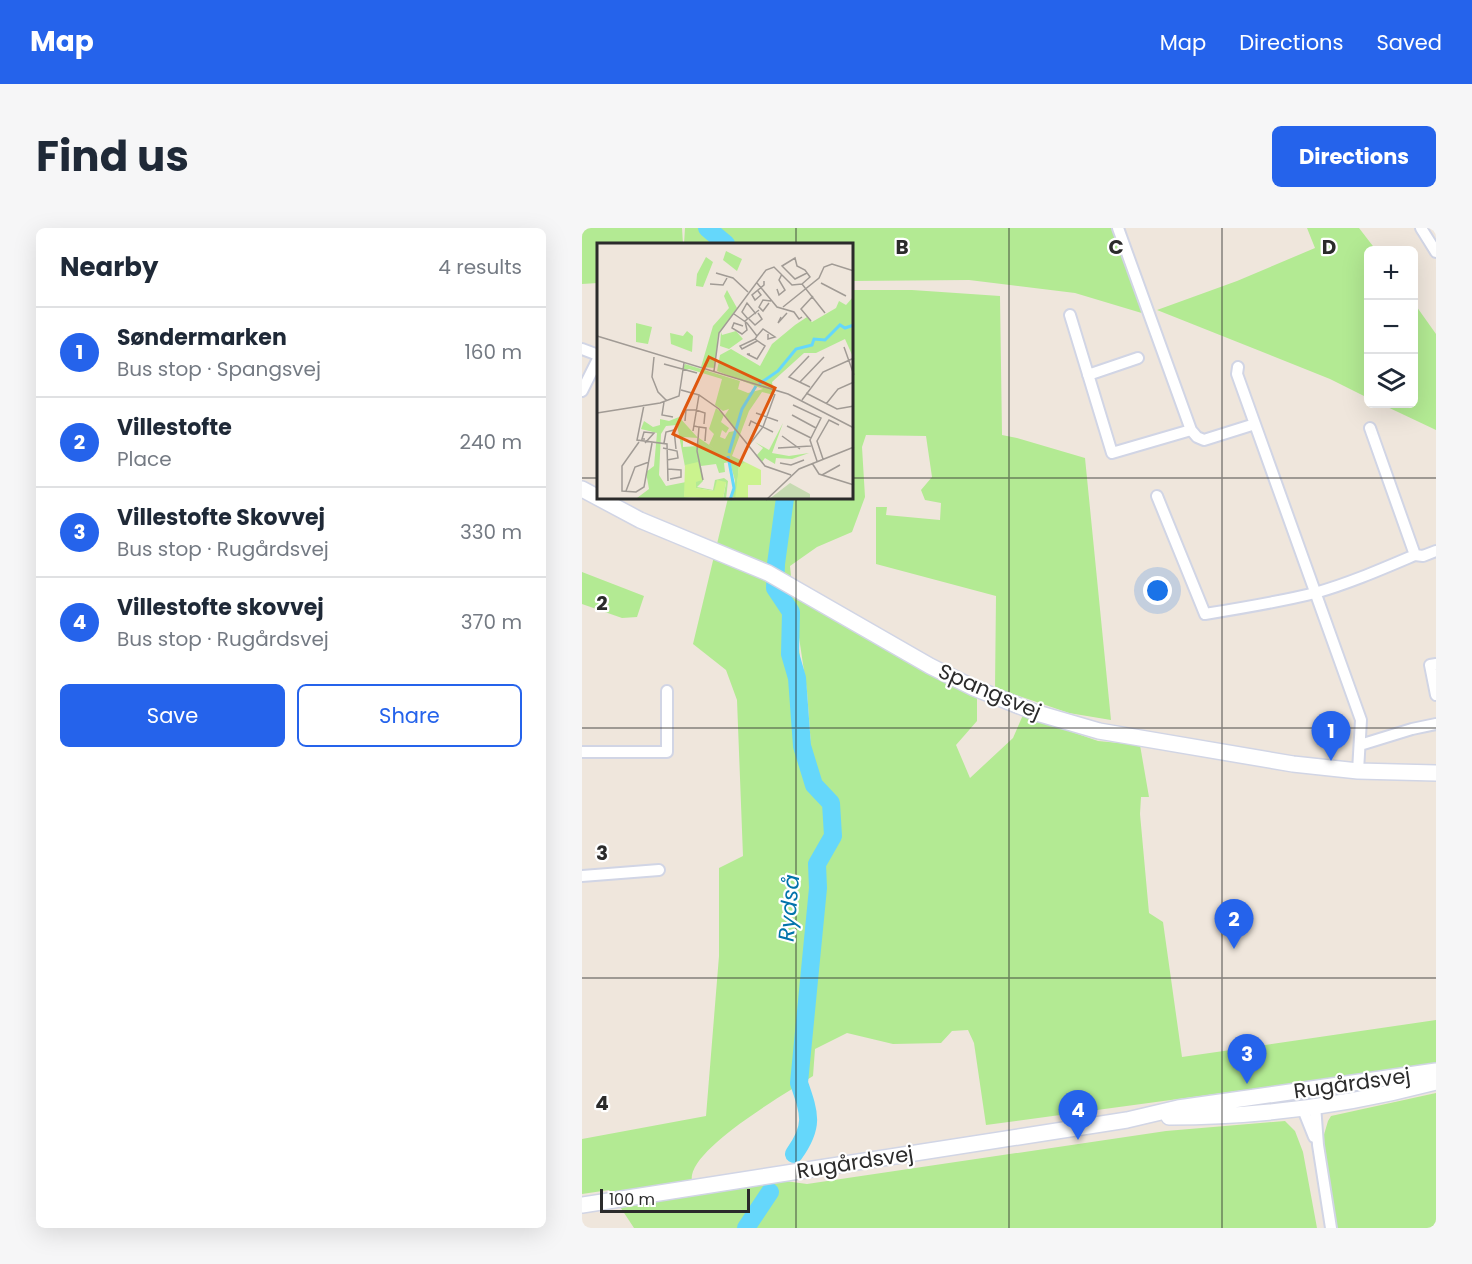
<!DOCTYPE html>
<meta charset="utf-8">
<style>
:root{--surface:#fff;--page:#f6f6f7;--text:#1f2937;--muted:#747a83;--line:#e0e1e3;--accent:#2563eb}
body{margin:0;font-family:Poppins,sans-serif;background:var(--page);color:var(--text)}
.controls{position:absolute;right:18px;top:18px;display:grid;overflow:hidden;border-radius:9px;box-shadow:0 6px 24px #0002}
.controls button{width:54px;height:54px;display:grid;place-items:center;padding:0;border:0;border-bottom:2px solid var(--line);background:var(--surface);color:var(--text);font:30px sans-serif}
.scale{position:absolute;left:18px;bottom:15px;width:150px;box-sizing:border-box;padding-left:6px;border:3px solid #2b2b2b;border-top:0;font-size:16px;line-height:21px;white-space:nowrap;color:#2b2b2b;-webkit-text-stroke:4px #fff;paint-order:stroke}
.you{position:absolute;left:576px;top:363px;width:21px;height:21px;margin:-15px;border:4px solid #fff;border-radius:50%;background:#1a73e8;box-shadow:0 0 0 9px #1a73e833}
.badge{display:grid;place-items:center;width:39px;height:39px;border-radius:50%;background:var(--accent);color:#fff;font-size:20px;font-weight:700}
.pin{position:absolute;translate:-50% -50px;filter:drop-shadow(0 2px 3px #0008)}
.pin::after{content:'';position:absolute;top:32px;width:21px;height:18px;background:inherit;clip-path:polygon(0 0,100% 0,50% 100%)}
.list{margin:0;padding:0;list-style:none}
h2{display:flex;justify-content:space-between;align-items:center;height:78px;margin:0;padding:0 24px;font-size:26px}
h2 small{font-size:20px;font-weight:400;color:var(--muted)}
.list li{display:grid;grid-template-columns:39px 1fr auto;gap:18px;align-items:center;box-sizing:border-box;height:90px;padding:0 24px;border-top:2px solid var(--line)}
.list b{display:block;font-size:22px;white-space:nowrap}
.list p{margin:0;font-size:20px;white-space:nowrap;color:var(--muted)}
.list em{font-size:20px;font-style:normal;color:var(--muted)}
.actions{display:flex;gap:12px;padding:18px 24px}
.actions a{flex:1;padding:14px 0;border:2px solid var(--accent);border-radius:9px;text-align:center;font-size:21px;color:var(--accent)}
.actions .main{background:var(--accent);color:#fff}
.icon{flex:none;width:33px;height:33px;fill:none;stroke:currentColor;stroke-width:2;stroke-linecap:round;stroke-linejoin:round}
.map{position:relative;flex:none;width:854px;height:1000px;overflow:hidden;border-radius:9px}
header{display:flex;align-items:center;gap:36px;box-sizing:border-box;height:84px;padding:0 30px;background:var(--accent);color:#fff}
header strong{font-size:28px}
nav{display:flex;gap:33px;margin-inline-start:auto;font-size:21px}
.intro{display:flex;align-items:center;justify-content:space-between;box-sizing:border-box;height:144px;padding:0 36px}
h1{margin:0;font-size:42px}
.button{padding:15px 27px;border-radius:9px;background:var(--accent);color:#fff;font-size:21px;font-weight:700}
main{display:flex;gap:36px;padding:0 36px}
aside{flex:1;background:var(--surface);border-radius:9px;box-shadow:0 6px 24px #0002}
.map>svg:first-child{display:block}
</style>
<header>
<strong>Map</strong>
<nav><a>Map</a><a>Directions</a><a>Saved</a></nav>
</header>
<div class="intro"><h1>Find us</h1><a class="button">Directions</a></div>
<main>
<aside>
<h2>Nearby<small>4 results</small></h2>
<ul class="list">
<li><span class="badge">1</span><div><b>Søndermarken</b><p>Bus stop · Spangsvej</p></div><em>160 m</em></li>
<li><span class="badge">2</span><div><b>Villestofte</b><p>Place</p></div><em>240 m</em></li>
<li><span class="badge">3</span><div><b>Villestofte Skovvej</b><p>Bus stop · Rugårdsvej</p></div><em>330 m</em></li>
<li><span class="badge">4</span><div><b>Villestofte skovvej</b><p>Bus stop · Rugårdsvej</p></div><em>370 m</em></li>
</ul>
<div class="actions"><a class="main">Save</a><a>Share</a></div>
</aside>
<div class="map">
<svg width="854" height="1000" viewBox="0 0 854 1000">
<rect width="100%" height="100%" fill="#efe6dc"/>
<path fill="#b3ea93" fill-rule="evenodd" d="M0,0H100L101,16H16V55L0,56Z
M103,0H532L563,86L493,65L387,52L270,53V16H102Z
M725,0H777L794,22H786V170L748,151L575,82L655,53L733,20Z
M270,62H330L418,68L420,207L435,210L503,230L529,492L487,485L413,460L414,368L294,336V279H305L304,287L358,292L359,275L343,272L339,262L350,249L344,208L284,207L280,219L283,269L270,304L235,319L208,338L211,368L395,468V493L374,517L388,550L431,510L441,487L516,513L558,517L567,569H559L558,586L567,685L581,694L600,829L854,792V836L404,897L392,815L386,802L370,803L359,815L311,816L265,805L233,821L231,848C204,865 116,916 110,947C109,953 111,960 111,966L203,953L225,956L584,903L703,893L713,903L721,924L735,1000H52L27,962L0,966V911L124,888L137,728V640L161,628L155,472L144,442L111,416L146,270H270ZM215,396L225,463L229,518L214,396Z
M832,75L854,106V202L799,176H832Z
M0,344L62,368L55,389L40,390L0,376Z
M854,865V1000H755L741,910L746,893L749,888Z"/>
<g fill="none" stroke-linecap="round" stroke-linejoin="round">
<path stroke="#65d7fb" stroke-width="18" d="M125,0L144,16
M203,270L194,336L193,360L209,384L208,426L215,450L220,518L232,557L249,575L251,608L235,636L236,660L217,855C228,887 232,898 212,926
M164,1000L188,964"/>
<g stroke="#d1d5e5" stroke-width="14">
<path id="street" d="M536,0L609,202L615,209L622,212L673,196
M839,0L854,24
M488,87L530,225L609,202
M0,121L16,127
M656,139L655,146L779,492L776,543
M506,147L556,130
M0,163L16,131
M575,268L623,386C660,380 697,374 733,365C768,355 800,341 833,327L788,200
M833,327L841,328L854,323
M854,436L848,437L854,467
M778,517L830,501L854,496
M0,524H85V463
M0,648L77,642
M733,877L736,917L749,1000
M720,879L732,909"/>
</g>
<g stroke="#d1d5e5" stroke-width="18">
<path id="secondary" d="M0,261L58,292L186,345L348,438L392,460L455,485L517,503L711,536L776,543L854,545
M587,889C677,889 767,877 854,854
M0,977L545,892L596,880L854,843"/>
</g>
<use href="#street" stroke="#fff" stroke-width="10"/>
<use href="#secondary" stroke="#fff" stroke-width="15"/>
</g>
<path fill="none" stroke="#2b2b2b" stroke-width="1.5" stroke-opacity="0.55" d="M214,0V16M427,0V1000M640,0V1000M0,250H16M270,250H854M214,270V1000M0,500H854M0,750H854"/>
<g text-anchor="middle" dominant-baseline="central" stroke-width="4.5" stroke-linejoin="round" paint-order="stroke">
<g font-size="21" fill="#2b2b2b" stroke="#fff">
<text transform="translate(408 463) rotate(23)">Spangsvej</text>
<text transform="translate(770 855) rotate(-8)">Rugårdsvej</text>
<text transform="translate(273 934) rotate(-9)">Rugårdsvej</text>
</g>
<g font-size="22" font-style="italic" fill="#0074ab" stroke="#fff">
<text transform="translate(207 680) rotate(-85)">Rydså</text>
</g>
</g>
<g transform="translate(15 15)">
<rect width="256" height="256" fill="#efe6dc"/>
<path d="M129,8L145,16L140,28L126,17ZM109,14L116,19L106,44L99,43L100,31ZM130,47L140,65L121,92L118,125L104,124L116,83L132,65L127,53ZM256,54V114L248,96L219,110H207L175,139L177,152L165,149L152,168L135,213L148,219V223H142L139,255L135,254L138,238L133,219L127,220L128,229L122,230L119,221L104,223L106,238L100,244L116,247L118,237L127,235L131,238L129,256H126L129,240L118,248L98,245L90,233L87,254L107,256L19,257L40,255L52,246L49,229L57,223L60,190L44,186L47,178L56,184L63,182V176L72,178L82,174L101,195L86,194V204L101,203L102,195L118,206L112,202L117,191L112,186L119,165L127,172L124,179L132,185L129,190L125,187L123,194L128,196L132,189L138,188L128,172L132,166L126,168L118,162L125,136L92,126L85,128L88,121L143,138L141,146L151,150L166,146L120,128L123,112L134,106L163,123L175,101L198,82L210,74L215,79L239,65L242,58L249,62ZM80,182L90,234L89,239L69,243L62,232L64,191L69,183ZM39,80L55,84L51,101L39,99ZM90,88L96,93L95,109L74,101L73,90L86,93ZM139,88L146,96L132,106L123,103L124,89L125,92ZM186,180L175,210L192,213L212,210L195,216L179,215L178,221L168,215L165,219L160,212L166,205L158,199L172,207Z" fill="#b3ea93" fill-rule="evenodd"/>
<path d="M193,240L213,251V256L171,257Z" fill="#c6dab1"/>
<path d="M101,219L105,237L99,239V245L117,248L120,237L129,239L126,256L87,254L88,222ZM148,219L164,227V242H151V256H138L142,223Z" fill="#cbf38e"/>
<path fill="none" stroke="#65d7fb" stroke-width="3" d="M162,141L181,128L199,106L215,102L217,96L228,97L243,82L248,85L257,82M132,210L145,166L159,143M131,213L137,245L133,257"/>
<path fill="none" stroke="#a19b95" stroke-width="1.5" d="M119,30L136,35L151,49M160,40L180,64L197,69L202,76L205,74M224,40L249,53M113,41L126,42L130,35M205,41L213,34L208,27L200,23L198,15L185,23L198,36L210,30M180,46L182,52L188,47L182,37L185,31M161,48L164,52L158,57L155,52L167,42V38M172,60L166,68L162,64L166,57L174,58M186,64L222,35L227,24L235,21L257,28M137,71L150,80L160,93L158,96L168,103L160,116L150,111H153M184,74L181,80L190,70M151,76L145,69L150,60L159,71M152,76L158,82L165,76L161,70M214,78L204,66L216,53M146,83L137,80L135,85L145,91L150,87L148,78L162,67M0,93L191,151L257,185M160,93L166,86L178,94L171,96V91M158,96L143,103L145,106L160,98M247,104L257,132M212,113L192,134L213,144M57,114L55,134L61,149L70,158M67,121L100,130M117,128L122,90L169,27L177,24L195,42L205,41L228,70M203,139L227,114M84,147L102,152L122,166L168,223L194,232M209,150L240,166L257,163M205,157L226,129L257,115M67,159L65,172L76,174M229,161L241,146L257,139M47,162L40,197L70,201L71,238M196,162L224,175L213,197L220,218M0,170L63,160L82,153L87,120M159,170L181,178M195,172L219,185M88,178L89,167H99L108,170L107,181M97,183L102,184L100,208L106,237M152,183L154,178L176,189M190,183L214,195M102,184L109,185L108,198M96,188L102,152M185,193L203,206M42,199L25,223V248L39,249L47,244L55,200M48,200L57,190L47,189L45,196H48M67,200L69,189L77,187L79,206M152,202L166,184L178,151M66,205L80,208L81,215L70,217M181,205L214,203M226,216L220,198L232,177L242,182M183,220L194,222L207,217M215,220L222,231L257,242M71,226L84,227V234L73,236M225,232L243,222M29,248L38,224L52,219M169,257L202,226L257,204"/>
<path fill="#df570e" fill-opacity="0.15" stroke="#df570e" stroke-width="3" d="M112,114L178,145L142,222L76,191Z"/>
<rect width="256" height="256" fill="none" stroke="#2b2b2b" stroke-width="3"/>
</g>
<g font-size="20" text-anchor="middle" font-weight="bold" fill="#2b2b2b" stroke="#fff" stroke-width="4.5" stroke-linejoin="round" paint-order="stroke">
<text x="320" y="26">B</text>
<text x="534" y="26">C</text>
<text x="747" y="26">D</text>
<text x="20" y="382">2</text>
<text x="20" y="632">3</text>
<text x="20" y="882">4</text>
</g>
</svg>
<div class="controls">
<button>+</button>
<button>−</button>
<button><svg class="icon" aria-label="layers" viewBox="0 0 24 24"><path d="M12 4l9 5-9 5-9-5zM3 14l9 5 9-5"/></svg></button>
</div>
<div class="scale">100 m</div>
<div class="you"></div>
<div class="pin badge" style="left:749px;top:533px">1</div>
<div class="pin badge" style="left:652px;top:721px">2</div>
<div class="pin badge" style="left:665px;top:856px">3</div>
<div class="pin badge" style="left:496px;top:912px">4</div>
</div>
</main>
